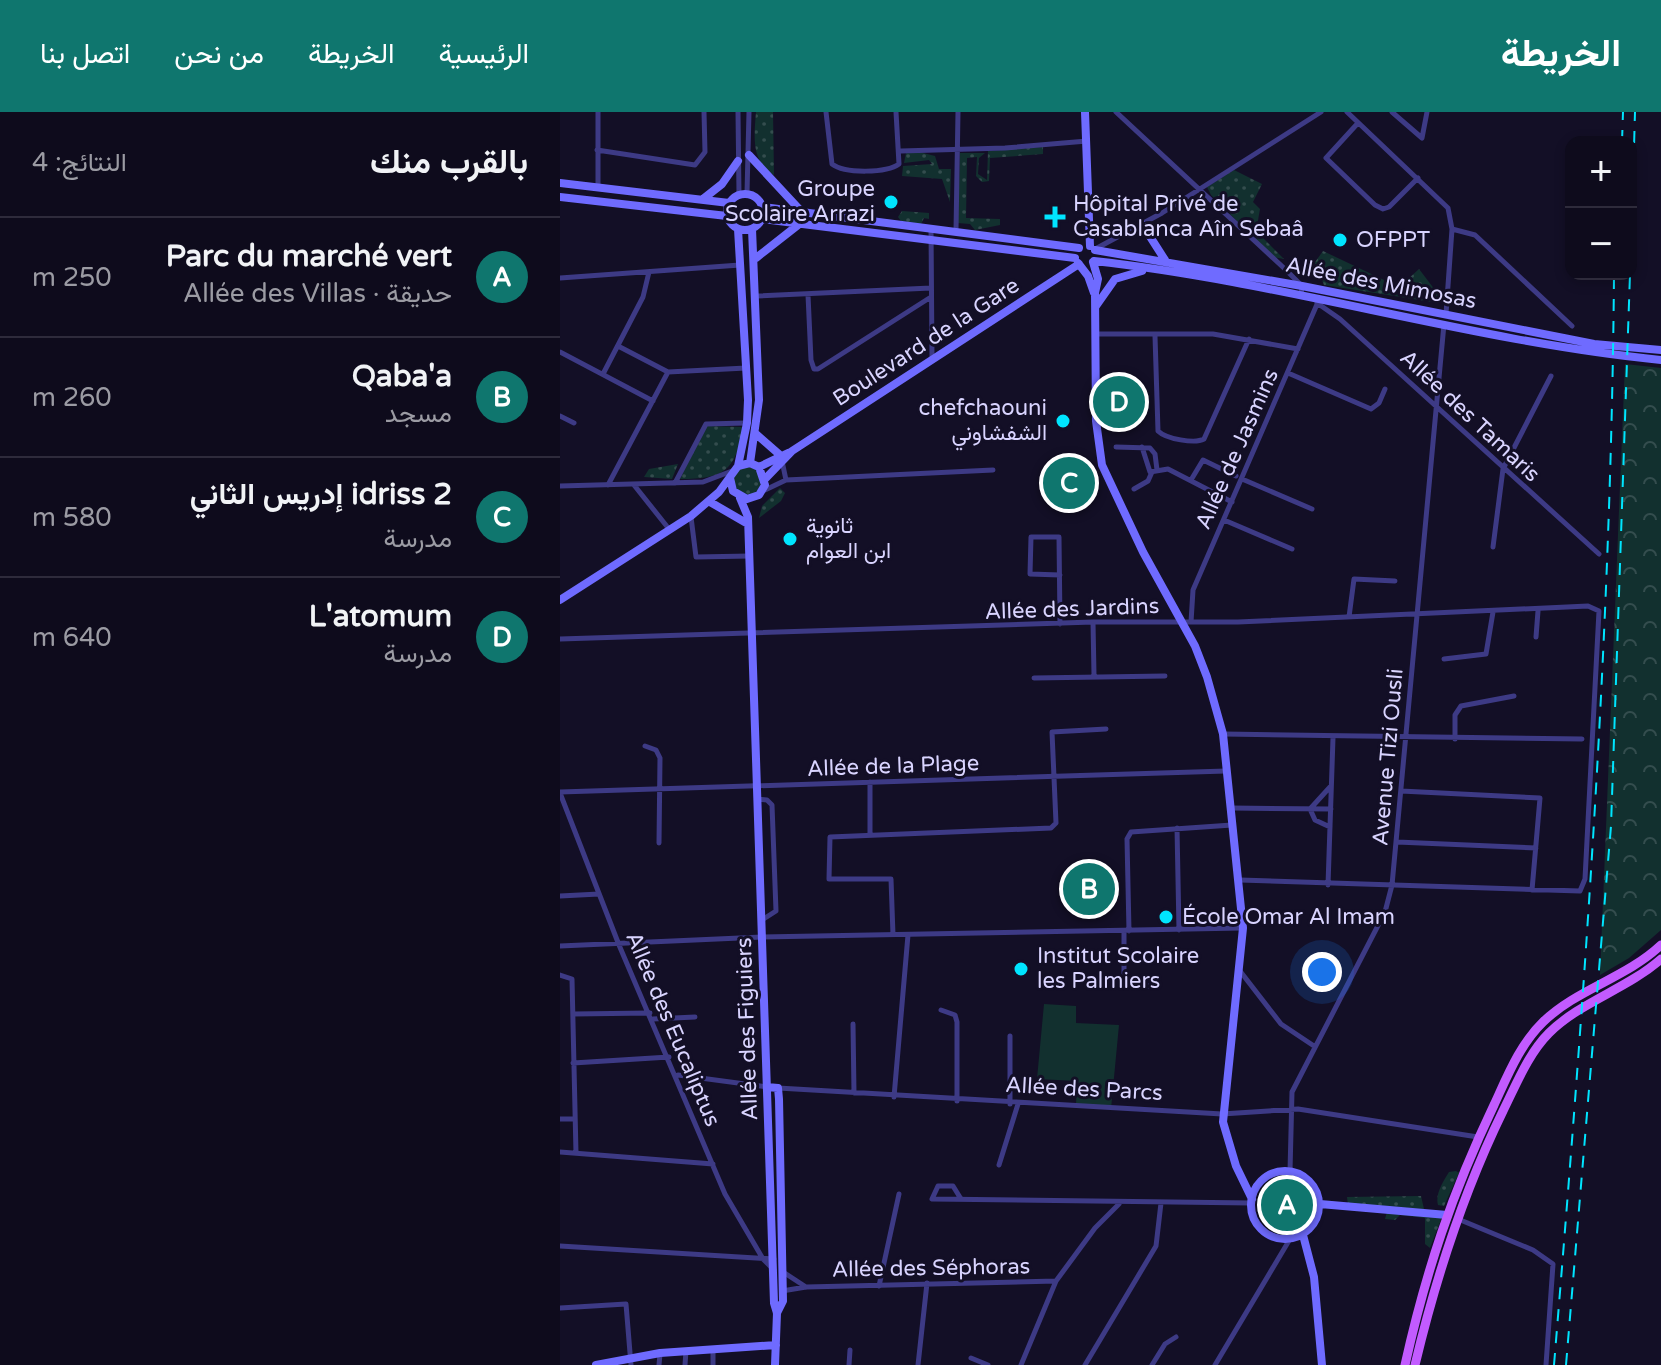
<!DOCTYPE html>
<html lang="ar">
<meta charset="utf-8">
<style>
:root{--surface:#0e0b1c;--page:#1c1929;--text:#f1f3f6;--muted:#9b9ba3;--line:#2e2b3b;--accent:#0f766e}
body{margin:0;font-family:"Varela Round",Vazirmatn,sans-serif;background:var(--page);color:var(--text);direction:rtl}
.controls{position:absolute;right:24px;top:24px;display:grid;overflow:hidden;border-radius:16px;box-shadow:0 4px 12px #0003}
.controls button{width:72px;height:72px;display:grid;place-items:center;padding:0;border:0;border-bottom:2px solid var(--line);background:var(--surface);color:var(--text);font:40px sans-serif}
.you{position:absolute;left:762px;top:860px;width:28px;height:28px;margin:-20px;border:6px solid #fff;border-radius:50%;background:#1a73e8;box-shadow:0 0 0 12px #1a73e833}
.badge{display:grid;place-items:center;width:52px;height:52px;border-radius:50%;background:var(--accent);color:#fff;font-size:26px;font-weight:700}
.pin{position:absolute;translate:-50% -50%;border:4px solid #fff;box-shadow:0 2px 8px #0006}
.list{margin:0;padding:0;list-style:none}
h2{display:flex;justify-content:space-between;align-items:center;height:104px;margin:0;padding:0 32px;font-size:34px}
h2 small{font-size:26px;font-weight:400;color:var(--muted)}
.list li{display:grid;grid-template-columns:52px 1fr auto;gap:24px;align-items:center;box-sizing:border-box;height:120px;padding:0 32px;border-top:2px solid var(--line)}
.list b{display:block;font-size:30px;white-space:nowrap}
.list p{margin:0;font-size:26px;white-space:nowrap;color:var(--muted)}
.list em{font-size:26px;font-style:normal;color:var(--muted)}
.map{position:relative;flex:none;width:1101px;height:1253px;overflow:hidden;direction:ltr}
header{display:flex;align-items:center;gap:48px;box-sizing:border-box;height:112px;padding:0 40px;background:var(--accent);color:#fff}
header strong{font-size:38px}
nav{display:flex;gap:44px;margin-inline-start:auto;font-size:28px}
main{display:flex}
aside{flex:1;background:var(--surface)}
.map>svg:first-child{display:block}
</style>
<header>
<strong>الخريطة</strong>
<nav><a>الرئيسية</a><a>الخريطة</a><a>من نحن</a><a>اتصل بنا</a></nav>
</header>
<main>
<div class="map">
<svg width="1101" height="1253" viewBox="0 0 1101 1253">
<defs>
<pattern id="grass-dots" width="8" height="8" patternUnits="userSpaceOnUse" patternTransform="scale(2)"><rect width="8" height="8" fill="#12302f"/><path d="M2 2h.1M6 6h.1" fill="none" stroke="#344d4e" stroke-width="1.8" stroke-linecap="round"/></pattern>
<pattern id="forest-crowns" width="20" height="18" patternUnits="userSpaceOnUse" patternTransform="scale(2)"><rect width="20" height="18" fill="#12302f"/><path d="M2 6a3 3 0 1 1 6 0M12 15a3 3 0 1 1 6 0" fill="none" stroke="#344d4e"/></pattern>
</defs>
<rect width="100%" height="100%" fill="#130f26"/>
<path fill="url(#grass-dots)" d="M196,0H213L214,63C191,50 194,25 196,0Z
M483,35V42L430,46L429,69L422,70L416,64L417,45L407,46L406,106L440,107V113L415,118L410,112L398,111L400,41H425L419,46L418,62L427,68L428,39Z
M359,40L375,44L379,57H391L390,90L382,67L342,64L343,54L372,52L369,48L344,51L346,41Z
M674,58L702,72L693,90L700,97L696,119L724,147L713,145L651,83L647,75Z
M342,99L369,101V107L364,106L361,112L341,109L338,105Z
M763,139L843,177L852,172L847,168L859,157L875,178L885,179L879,191L764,173L762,168L768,165L766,158L753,153Z
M146,314L183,315C176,358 165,367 120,367Z
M118,352L112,367L84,365L89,357Z
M173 369a14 14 0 1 1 28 0a14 14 0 1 1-28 0Z
M220,376L225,381L221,389L199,406L202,394Z
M896,1059L899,1061L884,1094L878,1093C875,1082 883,1070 889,1060Z
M861,1084L864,1097L788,1093L787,1085Z
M827,1100L882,1105L870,1136L865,1132V1106L840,1103L835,1108L825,1107Z"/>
<path fill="url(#forest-crowns)" d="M1065,252L1101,256V818L1069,846L1040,863Z
M697 1093a30 30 0 1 1 60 0a30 30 0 1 1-60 0Z"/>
<path fill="#12302f" d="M484,892L516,894V911L559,913L551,997L516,993L517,969L477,967Z"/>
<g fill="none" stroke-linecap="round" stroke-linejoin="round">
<path stroke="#3d3a85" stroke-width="5" d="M178,0L179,82
M266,0L272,52C285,62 327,61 339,52L336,0
M556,0L726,158L742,174L741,183
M787,0L888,96L892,117L886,202
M832,0L862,26L867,0
M798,11L766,46L815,93L823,97L829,95L858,66
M37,38L135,53L145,40L144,0
M341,39L445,36L527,29
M38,75V0
M187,81L189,0
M371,116L372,246
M892,117L915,123L1012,214
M396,119L398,0
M537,136L602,101L761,0
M0,166L180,153
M248,183L251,248L254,257H258L371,185
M196,184L371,176
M757,191L780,207L1039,442
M536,222H653L738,237
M595,224L598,319C606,327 635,332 644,327L689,227
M58,234L108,260
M0,240L93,289
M728,261L811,297L819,291L825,277
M43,262L83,185L89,160
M0,304L14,311
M556,335L590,336L595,342L597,358
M582,335L590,360L608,357L672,390
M222,349L226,368
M682,367L752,397
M631,368L643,348L676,364
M115,371L146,312L186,311
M48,373L108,260L186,256
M74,373L109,417
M0,374L143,370L172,359
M574,377L588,369L592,360
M205,378L226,368L433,358
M131,405L136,445L190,444
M664,408L732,437
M933,435L943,357L991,264
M500,463L470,462L471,425H499L500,512
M789,505L794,467L835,469
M533,510L534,563
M631,510L633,478L758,190
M976,525L978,499
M0,527L533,510H678L1028,494L1039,499L1025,767L1020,779L680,768
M884,547L926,542L933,500
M474,566L605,564
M664,622L1022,627
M895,627V603L901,594L954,584
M85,634L96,638L100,646L99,731
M770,675L750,697L755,708L770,715
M841,679L980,686L972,778
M0,680L666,659
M0,681L59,833L165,1082L203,1147L214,1158
M197,687L207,688L212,693L216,799L202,808
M672,696L771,697
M617,716L619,818
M310,722V670
M837,730L976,736
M768,773L773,626
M0,784L39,782
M564,819V869L574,874H598
M569,819L567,727L571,720L672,713
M333,823L331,767H269L270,725L491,716L496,711L492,620L546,617
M0,834L202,825L682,816
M680,859L721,912L754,934
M0,863L12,867L16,1041
M381,898L395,903L397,910V989
M13,902L90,901
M93,907L135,905
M293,912L294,981
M13,951L109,945
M118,963L207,975
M218,976L662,1002L738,997L918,1025
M334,985L348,823
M450,992V924
M0,1007H15
M0,1040L153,1052
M439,1053L458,992
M730,1059L732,980L825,800L832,773L884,212
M401,1087L393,1074H378L372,1087L691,1091
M898,1107L973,1138L993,1152L986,1253
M0,1134L214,1147
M223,1160L246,1175
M319,1174L339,1082
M222,1179L246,1175L496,1169
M0,1196L66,1192L71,1253
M411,1246L428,1253
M99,1253L100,1242
M125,1253L126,1239
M153,1253V1238
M289,1253L290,1238
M358,1253L367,1171
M461,1253L496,1169L535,1116L559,1092
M525,1253L596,1134L601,1091
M592,1253L605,1232L616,1225
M655,1253L730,1127"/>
<path stroke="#6f6bff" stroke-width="8" d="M525,0L530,134
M189,43L240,98
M0,71L169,91
M167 100a18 18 0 1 1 36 0a18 18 0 1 1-36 0Z
M0,85L167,104
M143,87L162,72L178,49
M203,95L519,136
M202,107L515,146
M582,112L605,148
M178,117L188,288L187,311L178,354
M535,138L742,174L1034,232L1101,238
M196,146L238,113
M534,149C725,170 910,229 1101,248
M533,150L538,167L535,181L536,309L542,353L583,440L635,534L647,565L663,622L683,816L663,1010L676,1054L692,1087
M518,151L528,164L534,181
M536,194L555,167L582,159
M196,322L220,343
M190,351L199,288L192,117
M199,355L228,341
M205,367L232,339L519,152
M180,386L188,405L214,1191L217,1201L215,1253
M150,390L188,412
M0,488L131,404L159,380L178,354L190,351L199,355L205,373L199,383L187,387L173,379L170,366
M207,975L218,976L219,987L223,1189L217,1201
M691 1093a34 34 0 1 1 68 0a34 34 0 1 1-68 0Z
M760,1092L887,1103
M743,1123L754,1165L762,1253
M36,1253L100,1241L216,1233"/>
<path stroke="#c25bff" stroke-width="9" d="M845,1253C866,1159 892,1081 934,993C947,965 960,932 983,910C1017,877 1066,866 1101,833
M855,1253C876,1165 903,1081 943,999C956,973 968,942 989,921C1020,890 1067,877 1101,847"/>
<path stroke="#00e5ff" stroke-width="2" stroke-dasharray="12 10" stroke-linecap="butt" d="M1062,30L1063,0
M1071,141L1075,0
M994,1253C1024,890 1051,527 1054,162
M1006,1253L1051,714L1070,162"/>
</g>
<g fill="#00e5ff" stroke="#130f26" stroke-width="3">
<circle cx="331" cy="90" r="8"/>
<path d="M491 93h8v8h8v8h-8v8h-8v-8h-8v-8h8z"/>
<circle cx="780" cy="128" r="8"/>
<circle cx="503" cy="309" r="8"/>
<circle cx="230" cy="427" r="8"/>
<circle cx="606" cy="805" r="8"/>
<circle cx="461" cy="857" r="8"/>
</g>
<g text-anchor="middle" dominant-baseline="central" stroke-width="6" stroke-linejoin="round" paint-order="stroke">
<g font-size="22" fill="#d9d4ff" stroke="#130f26" text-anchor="start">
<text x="315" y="77" text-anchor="end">Groupe<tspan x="315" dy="25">Scolaire Arrazi</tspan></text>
<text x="513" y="92">Hôpital Privé de<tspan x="513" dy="25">Casablanca Aîn Sebaâ</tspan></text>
<text x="796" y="128">OFPPT</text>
<text x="487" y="296" text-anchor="end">chefchaouni<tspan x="487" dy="25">الشفشاوني</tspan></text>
<text x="246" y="414">ثانوية<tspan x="246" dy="25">ابن العوام</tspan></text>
<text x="622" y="805">École Omar Al Imam</text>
<text x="477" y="844">Institut Scolaire<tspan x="477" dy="25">les Palmiers</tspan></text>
</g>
<g font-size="22" fill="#d9d4ff" stroke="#130f26">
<text transform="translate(821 171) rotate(11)">Allée des Mimosas</text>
<text transform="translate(366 230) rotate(-33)">Boulevard de la Gare</text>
<text transform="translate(910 304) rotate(43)">Allée des Tamaris</text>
<text transform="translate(677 337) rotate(-66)">Allée de Jasmins</text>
<text transform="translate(512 497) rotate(-2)">Allée des Jardins</text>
<text transform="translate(828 645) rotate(-85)">Avenue Tizi Ousli</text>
<text transform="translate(333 654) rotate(-2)">Allée de la Plage</text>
<text transform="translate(113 917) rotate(67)">Allée des Eucaliptus</text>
<text transform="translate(187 917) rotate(-92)">Allée des Figuiers</text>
<text transform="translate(524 977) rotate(3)">Allée des Parcs</text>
<text transform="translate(371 1156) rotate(-1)">Allée des Séphoras</text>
</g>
</g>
</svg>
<div class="controls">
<button>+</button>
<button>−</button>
</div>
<div class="you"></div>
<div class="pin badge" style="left:727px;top:1093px">A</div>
<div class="pin badge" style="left:529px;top:777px">B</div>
<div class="pin badge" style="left:509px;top:371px">C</div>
<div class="pin badge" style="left:559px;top:290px">D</div>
</div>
<aside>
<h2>بالقرب منك<small>النتائج: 4</small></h2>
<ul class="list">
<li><span class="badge">A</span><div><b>Parc du marché vert</b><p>حديقة · Allée des Villas</p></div><em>250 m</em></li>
<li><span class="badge">B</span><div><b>Qaba'a</b><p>مسجد</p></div><em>260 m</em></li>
<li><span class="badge">C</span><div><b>idriss 2 إدريس الثاني</b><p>مدرسة</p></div><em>580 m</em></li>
<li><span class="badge">D</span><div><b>L'atomum</b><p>مدرسة</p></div><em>640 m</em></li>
</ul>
</aside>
</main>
